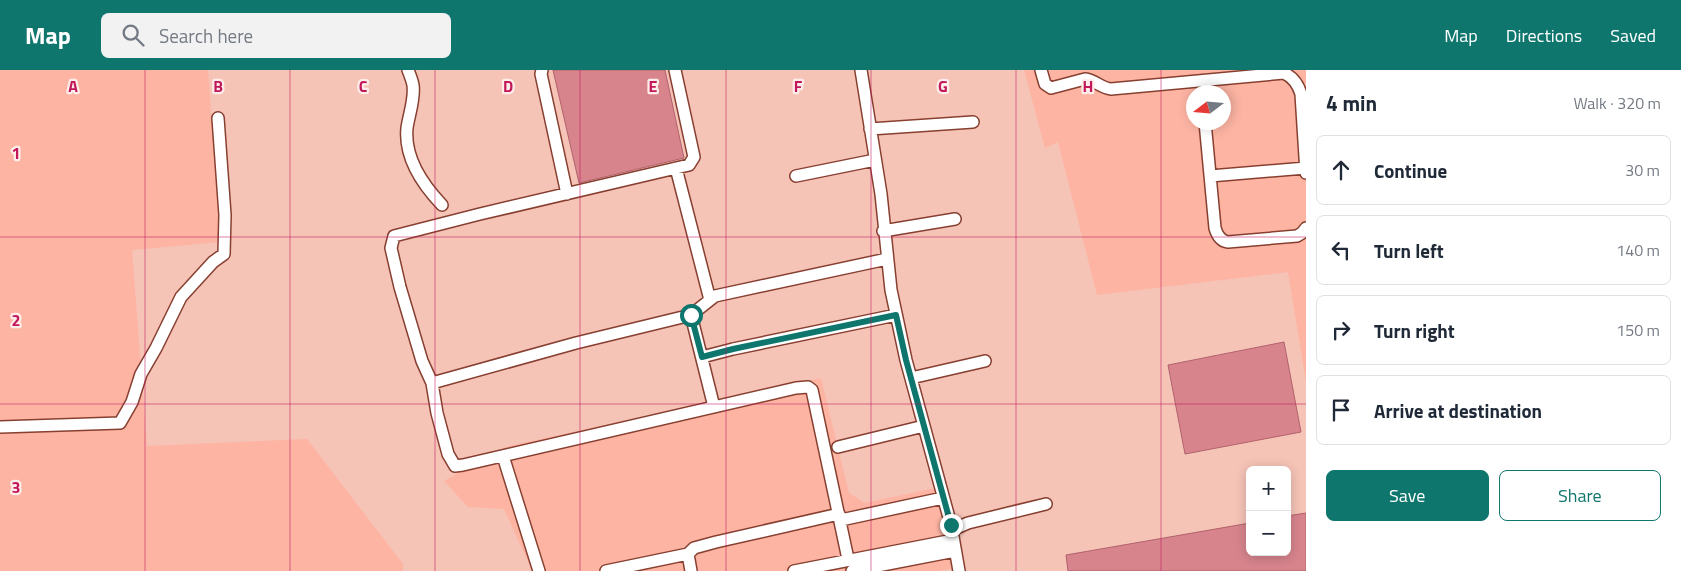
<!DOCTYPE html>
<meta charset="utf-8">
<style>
:root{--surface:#fff;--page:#f2f2f3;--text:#1f2937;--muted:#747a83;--line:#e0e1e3;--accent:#0f766e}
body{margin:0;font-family:"Titillium Web",sans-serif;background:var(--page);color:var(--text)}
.controls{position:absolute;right:15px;bottom:15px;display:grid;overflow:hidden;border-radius:8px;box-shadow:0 2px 12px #0003}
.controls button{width:45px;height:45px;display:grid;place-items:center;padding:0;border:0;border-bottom:1px solid var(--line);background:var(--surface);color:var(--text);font:25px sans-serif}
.compass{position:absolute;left:1186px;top:15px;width:45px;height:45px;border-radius:50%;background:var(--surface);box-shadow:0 2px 12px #0003;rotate:254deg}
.stop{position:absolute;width:15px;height:15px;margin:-11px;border:4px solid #0f766e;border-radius:50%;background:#fff}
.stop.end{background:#0f766e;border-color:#fff;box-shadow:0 1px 5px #0008}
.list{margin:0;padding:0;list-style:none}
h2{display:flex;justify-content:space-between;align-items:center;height:65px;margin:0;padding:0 20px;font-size:21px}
h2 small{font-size:16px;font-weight:400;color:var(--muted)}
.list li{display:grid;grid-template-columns:32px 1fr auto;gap:15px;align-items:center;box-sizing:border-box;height:70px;margin:0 10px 10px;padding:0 10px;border:1px solid var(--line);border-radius:8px}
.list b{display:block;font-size:19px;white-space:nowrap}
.list em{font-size:16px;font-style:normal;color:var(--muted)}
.actions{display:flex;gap:10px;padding:15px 20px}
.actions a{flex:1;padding:11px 0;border:1px solid var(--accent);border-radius:8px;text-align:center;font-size:18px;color:var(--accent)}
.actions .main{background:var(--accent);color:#fff}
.icon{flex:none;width:28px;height:28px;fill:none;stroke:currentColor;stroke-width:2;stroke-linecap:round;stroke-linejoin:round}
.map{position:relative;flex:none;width:1306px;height:501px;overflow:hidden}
header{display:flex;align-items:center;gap:30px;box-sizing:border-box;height:70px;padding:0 25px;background:var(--accent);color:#fff}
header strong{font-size:24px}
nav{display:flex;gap:28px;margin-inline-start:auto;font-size:18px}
.search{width:350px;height:45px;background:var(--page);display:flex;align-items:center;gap:12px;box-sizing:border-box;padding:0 18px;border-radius:8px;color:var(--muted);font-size:19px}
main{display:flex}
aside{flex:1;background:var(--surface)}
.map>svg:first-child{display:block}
</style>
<header>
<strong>Map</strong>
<div class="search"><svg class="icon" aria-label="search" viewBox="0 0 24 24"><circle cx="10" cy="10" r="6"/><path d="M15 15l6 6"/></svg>Search here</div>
<nav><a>Map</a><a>Directions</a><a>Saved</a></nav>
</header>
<main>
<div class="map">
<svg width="1306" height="501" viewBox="0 0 1306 501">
<rect width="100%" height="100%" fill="#f6c3b7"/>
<path fill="#fdb4a3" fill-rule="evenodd" d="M0,0H208L221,172L132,180L147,376L307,369L403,494V501H0Z
M1024,0H1306V312L1288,202L1097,225L1058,72L1045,78ZM1194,22H1224V52H1194Z
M821,308L849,423L865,433L935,418L955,498L938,501H532L504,439L468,437L444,411L505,377Z"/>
<path fill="#d7848d" stroke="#b1626b" d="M553,0H665L684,88L579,113Z
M1284,272L1301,362L1185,384L1168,295Z
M1306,443V501H1068L1066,485L1250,453V482H1287V446Z"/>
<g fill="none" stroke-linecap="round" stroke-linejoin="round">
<g stroke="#873f30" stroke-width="14">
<path id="minor" d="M408,0C410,5 412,10 413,15C415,29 409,44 407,58C404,88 422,114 442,135
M542,0L541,4L567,124
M675,0L694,87L689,95L480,144L394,166L391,178L400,217L422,291L432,313L437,343L448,384L455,396L463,395L796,318L808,317L812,320L848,489
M861,0L881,124L891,220L906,290L951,455L959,501
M1041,0L1045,14L1051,18L1085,9C1095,10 1101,18 1111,19L1284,3C1293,7 1298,14 1301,24L1306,103
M1205,52L1215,158C1217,165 1220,171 1228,172L1297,166L1302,163L1306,158
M870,59L973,52
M676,98L710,230
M796,106L875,90
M1210,106L1306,98
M883,161L955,149
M691,245L714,337
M702,287L733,279L896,245
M911,308L985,291
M432,313L576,273L691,245L715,226L887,189
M0,357L120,353L132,332L141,304L156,278L181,227L213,192L224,184L225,145L218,48
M838,377L924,356
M503,386L539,501
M841,450L943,428
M952,460L968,453L1046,434
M688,484L691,501
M606,501L688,484L694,478L716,472L839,444
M794,501L953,470
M852,501L955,481"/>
</g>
<use href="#minor" stroke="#fff" stroke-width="11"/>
</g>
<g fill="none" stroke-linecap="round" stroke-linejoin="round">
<path stroke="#0f766e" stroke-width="6" d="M691,245L702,287L733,279L896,245L906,290L951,455"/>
</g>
<path fill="none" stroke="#c2185b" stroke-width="1" stroke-opacity="0.55" d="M145,0V501M290,0V501M435,0V501M580,0V501M726,0V501M871,0V501M1016,0V501M1161,0V501M0,167H1306M0,334H1306"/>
<g font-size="16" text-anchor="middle" font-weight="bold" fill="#c2185b" stroke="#ffede9" stroke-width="4.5" stroke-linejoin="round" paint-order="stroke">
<text x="73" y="22">A</text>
<text x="218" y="22">B</text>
<text x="363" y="22">C</text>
<text x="508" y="22">D</text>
<text x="653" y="22">E</text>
<text x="798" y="22">F</text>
<text x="943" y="22">G</text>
<text x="1088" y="22">H</text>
<text x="16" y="89">1</text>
<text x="16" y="256">2</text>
<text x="16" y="423">3</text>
</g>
</svg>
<div class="controls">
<button>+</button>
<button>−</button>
</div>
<svg class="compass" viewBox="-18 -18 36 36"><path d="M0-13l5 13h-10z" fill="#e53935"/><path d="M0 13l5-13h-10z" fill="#747a83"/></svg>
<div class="stop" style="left:691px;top:245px"></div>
<div class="stop end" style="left:951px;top:455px"></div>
</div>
<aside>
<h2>4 min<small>Walk · 320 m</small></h2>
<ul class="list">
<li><svg class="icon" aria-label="ahead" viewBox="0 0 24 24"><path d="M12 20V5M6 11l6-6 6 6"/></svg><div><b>Continue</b></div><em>30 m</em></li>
<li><svg class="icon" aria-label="left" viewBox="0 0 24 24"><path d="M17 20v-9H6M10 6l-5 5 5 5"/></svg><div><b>Turn left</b></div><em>140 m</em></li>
<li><svg class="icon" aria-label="right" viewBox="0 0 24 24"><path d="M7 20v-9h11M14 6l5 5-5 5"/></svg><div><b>Turn right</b></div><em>150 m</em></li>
<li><svg class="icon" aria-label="arrive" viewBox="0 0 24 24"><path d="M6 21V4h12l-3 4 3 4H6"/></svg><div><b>Arrive at destination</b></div></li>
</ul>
<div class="actions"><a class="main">Save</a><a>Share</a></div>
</aside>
</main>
